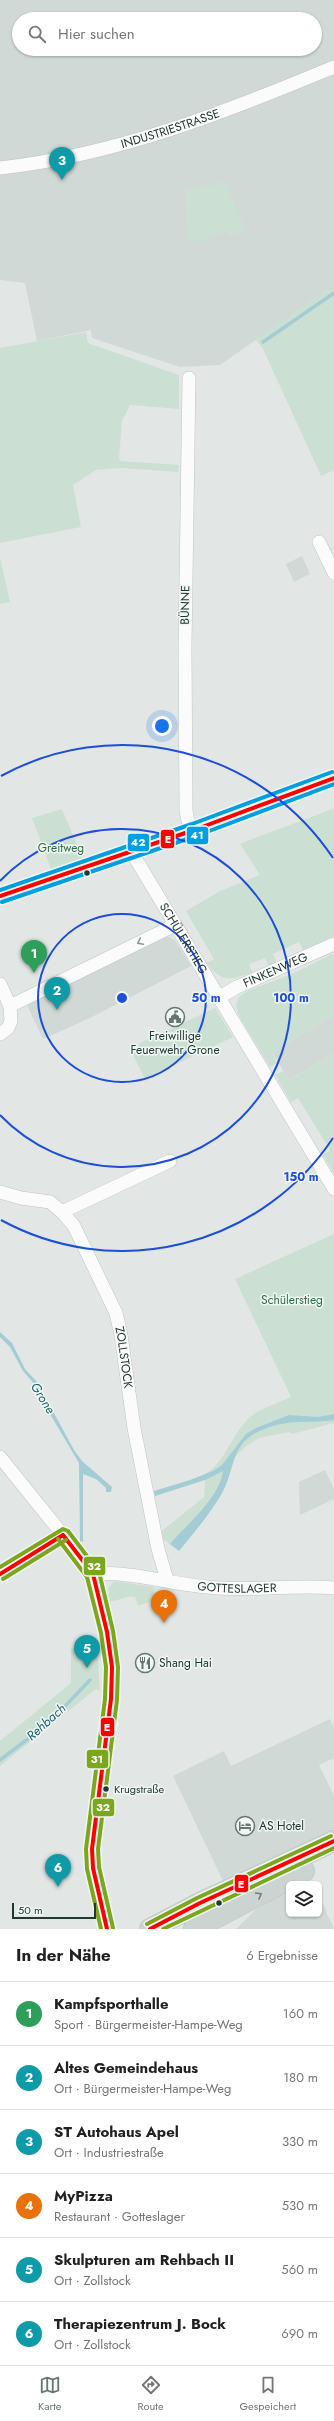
<!DOCTYPE html>
<html lang="de">
<meta charset="utf-8">
<style>
:root{--surface:#fff;--page:#f6f6f6;--text:#202124;--muted:#757577;--line:#e0e0e0;--accent:#657672}
body{margin:0;font-family:Jost,sans-serif;background:var(--page);color:var(--text)}
.controls{position:absolute;right:12px;bottom:12px;display:grid;overflow:hidden;border-radius:6px;box-shadow:0 1px 3px #0004}
.controls button{width:36px;height:36px;display:grid;place-items:center;padding:0;border:0;border-bottom:1px solid var(--line);background:var(--surface);color:var(--text);font:20px sans-serif}
.scale{position:absolute;left:12px;bottom:10px;width:84px;box-sizing:border-box;padding-left:4px;border:2px solid #213934;border-top:0;font-size:11px;line-height:14px;white-space:nowrap;color:#213934;-webkit-text-stroke:3px #f0f7f3;paint-order:stroke}
.you{position:absolute;left:162px;top:726px;width:14px;height:14px;margin:-10px;border:3px solid #fff;border-radius:50%;background:#1a73e8;box-shadow:0 0 0 6px #1a73e833}
.badge{display:grid;place-items:center;width:26px;height:26px;border-radius:50%;background:var(--accent);color:#fff;font-size:13px;font-weight:700}
.pin{position:absolute;translate:-50% -33px;filter:drop-shadow(0 1px 2px #0008)}
.pin::after{content:'';position:absolute;top:21px;width:14px;height:12px;background:inherit;clip-path:polygon(0 0,100% 0,50% 100%)}
.list{margin:0;padding:0;list-style:none}
h2{display:flex;justify-content:space-between;align-items:center;height:52px;margin:0;padding:0 16px;font-size:17px}
h2 small{font-size:13px;font-weight:400;color:var(--muted)}
.list li{display:grid;grid-template-columns:26px 1fr auto;gap:12px;align-items:center;box-sizing:border-box;height:64px;padding:0 16px;border-top:1px solid var(--line)}
.list b{display:block;font-size:15px;white-space:nowrap}
.list p{margin:0;font-size:13px;white-space:nowrap;color:var(--muted)}
.list em{font-size:13px;font-style:normal;color:var(--muted)}
.icon{flex:none;width:22px;height:22px;fill:none;stroke:currentColor;stroke-width:2;stroke-linecap:round;stroke-linejoin:round}
.map{position:relative;flex:none;width:334px;height:1929px;overflow:hidden}
.search{position:absolute;background:var(--surface);box-shadow:0 1px 3px #0004;left:12px;right:12px;top:12px;height:44px;display:flex;align-items:center;gap:10px;box-sizing:border-box;padding:0 14px;border-radius:22px;color:var(--muted);font-size:15px}
.sheet{height:436px;background:var(--surface)}
nav{display:flex;justify-content:space-around;align-items:center;box-sizing:border-box;height:56px;border-top:1px solid var(--line);background:var(--surface);font-size:11px;color:var(--muted)}
nav a{display:grid;justify-items:center;gap:2px}
nav .on{color:var(--accent)}
.map>svg:first-child{display:block}
</style>
<div class="map">
<svg width="334" height="1929" viewBox="0 0 334 1929">
<rect width="100%" height="100%" fill="#e2e7e5"/>
<path fill="#d0d9d5" fill-rule="evenodd" d="M0,0H334V285L220,365L180,367L92,338L91,330L37,341L25,283L0,280ZM19,19H315V49H19Z
M302,556L310,574L294,582L286,564Z
M162,937H169L175,940L191,966L90,1018L43,1039L27,1005Z
M334,1015V1053L289,1080L272,1052Z
M325,1470L334,1489V1499L300,1515L299,1482Z
M330,1719L334,1728V1758L319,1765L334,1796V1829L223,1881L173,1776L224,1751L231,1766Z
M289,1890V1914H319V1904H323L334,1929H236L256,1909Z"/>
<path fill="#cbe0d2" d="M225,181L245,230L229,236L226,231L208,238L207,241H188L185,190L205,184L206,188Z
M334,285V470L321,476L263,349L255,339Z
M86,332L88,343L179,375V409L130,405L122,421L119,459L121,461L179,465L178,472L122,468L96,470L73,485L81,527L0,543V348Z
M0,557L10,602L0,604Z
M334,808V936L303,951L299,942L273,954L277,963L269,966L265,958L249,964L253,973C230,979 222,984 207,963L214,959L186,911L220,891L260,875L240,844C271,831 303,821 334,808Z
M62,809L83,859L51,869L32,818Z
M334,953V1015L272,1052L277,1063L270,1067L239,1016L236,1005L239,997L249,990L292,974Z
M215,1008L233,1037L145,1079L133,1055L140,1043Z
M334,1053V1173L323,1155L330,1150L298,1098L291,1102L275,1075L283,1071L289,1080Z
M334,1234V1423L292,1434L289,1432L259,1438L245,1447L235,1457L222,1493L179,1551L163,1539L162,1531L204,1497L205,1480L203,1475C225,1465 232,1432 251,1416C262,1408 278,1403 291,1397L235,1279Z
M114,1581L155,1587L152,1601L138,1606L135,1597H128L110,1602L108,1589Z
M97,1648L100,1691L96,1689L0,1766V1741L71,1683V1649Z"/>
<path fill="#a4ccd5" d="M0,1332L12,1343L25,1369L37,1382L74,1450L82,1461L112,1487L111,1492H106V1488L96,1479L83,1474V1542L80,1541L79,1463L47,1409L37,1387L23,1371L10,1347L0,1337Z
M334,1414V1420C307,1424 290,1418 262,1430C229,1443 236,1470 221,1495C209,1515 194,1533 179,1551L170,1544C187,1524 219,1499 223,1471L205,1480L155,1496L154,1491L190,1480L213,1471L222,1465L246,1434L256,1428L289,1415L318,1417Z"/>
<g fill="none" stroke-linecap="round" stroke-linejoin="round">
<path stroke="#a4ccd5" stroke-width="3.5" d="M263,342L334,293
M0,1760L49,1723L90,1680"/>
<g stroke="#bfc4c2" stroke-width="14">
<g id="street">
<path id="s1" d="M0,168C117,155 226,112 334,67"/>
<path d="M189,378L185,647L186,811L190,831"/>
<path d="M319,542L334,573"/>
<path id="s2" d="M131,851L334,1189"/>
<path d="M0,896L194,830L334,778"/>
<path d="M0,984L10,1006L11,1021L8,1028L0,1034"/>
<path id="s3" d="M218,998L237,987L334,944"/>
<path d="M10,1006L175,925"/>
<path id="s4" d="M0,1192L21,1198L50,1202L62,1212L74,1226L116,1313L121,1335L134,1428L158,1549L167,1580"/>
<path d="M62,1212L170,1161"/>
<path d="M0,1457L88,1566L100,1603L110,1650L112,1687L94,1829L92,1859L107,1929"/>
<path d="M0,1574L63,1535"/>
<path id="s5" d="M93,1574C132,1571 169,1584 208,1587C250,1592 292,1584 334,1588"/>
</g>
</g>
<g stroke="#bcc3c1" stroke-width="22">
<path id="primary" d="M150,1929L200,1903L334,1841
M194,1929L304,1871"/>
</g>
<use href="#street" stroke="#fbfbfb" stroke-width="13"/>
<use href="#primary" stroke="#ccd4d2" stroke-width="21"/>
<g stroke="#f0f7f3" stroke-width="7">
<path id="bus-1" d="M0,896L194,830L334,778
M63,1535L93,1574L107,1632L112,1667L111,1699L92,1849L93,1868L107,1929
M0,1574L63,1535
M150,1929L200,1903L334,1841"/>
</g>
<g stroke="#f0f7f3" stroke-width="7">
<path id="bus-2" d="M58,1539L87,1577L101,1633L106,1667L105,1699L86,1849L87,1869L101,1929
M3,1579L66,1540
M163,1929L334,1848"/>
</g>
<g stroke="#f0f7f3" stroke-width="7">
<path id="bus-3" d="M0,1567L63,1529L68,1531L99,1572L113,1631L118,1667L117,1700L98,1849L99,1867L113,1928
M147,1924L197,1898L331,1836"/>
</g>
<g stroke="#f0f7f3" stroke-width="7">
<path id="bus-4" d="M2,902L196,836L334,784"/>
</g>
<g stroke="#f0f7f3" stroke-width="7">
<path id="bus-5" d="M0,890L192,824L332,772"/>
</g>
<use href="#bus-1" stroke="#f00" stroke-width="4"/>
<use href="#bus-2" stroke="#7da61f" stroke-width="4"/>
<use href="#bus-3" stroke="#7da61f" stroke-width="4"/>
<use href="#bus-4" stroke="#009ee3" stroke-width="4"/>
<use href="#bus-5" stroke="#009ee3" stroke-width="4"/>
</g>
<defs><path id="oneway-chevron" d="M-2-3.5L2.5 0L-2 3.5" fill="none" stroke-width="1.6" stroke-linecap="round" stroke-linejoin="round"/></defs>
<use stroke="#8e9a98" href="#oneway-chevron" transform="translate(140 942) rotate(154)"/>
<use stroke="#6e7f7b" href="#oneway-chevron" transform="translate(259 1895) rotate(-30)"/>
<g fill="none" stroke="#1d4ed8" stroke-width="2">
<circle cx="122" cy="998" r="84"/>
<path d="M0 881A169 169 0 1 1 0 1115"/>
<path d="M333 1138A253 253 0 0 1 1 1220M1 776A253 253 0 0 1 333 858"/>
</g>
<defs>
<g id="civic-ring" transform="scale(1)"><circle r="9.5" fill="#f0f7f3" stroke="#657672" stroke-width="1.5"/><path d="M-.6-6.5H3V-4.5H.6V-3L4-1V1h2V6H-6V1h2V-1L-.6-3ZM-1.2 2.5V6h2.4V2.5Z" fill="#657672"/></g>
<g id="restaurant-ring" transform="scale(1)"><circle r="9.5" fill="#f0f7f3" stroke="#657672" stroke-width="1.5"/><path d="M-5-6h1v4h1v-4h1v4h1v-4h1v5L-1.5 .5V6h-2V.5L-5-1ZM5-6V6H3V1.5H1.5Q1.5-4 5-6Z" fill="#657672"/></g>
<g id="hotel-ring" transform="scale(1)"><circle r="9.5" fill="#f0f7f3" stroke="#657672" stroke-width="1.5"/><path d="M-6-4.5h1.5V1H6V5H4.5V3h-9V5H-6ZM-4 0a1.8 1.8 0 1 1 3.6 0ZM.5 0V-2.5h3Q6-2.5 6 0Z" fill="#657672"/></g>
</defs>
<g fill-rule="evenodd">
<use href="#civic-ring" x="175" y="1017"/>
<use href="#restaurant-ring" x="145" y="1663"/>
<use href="#hotel-ring" x="245" y="1826"/>
</g>
<g fill="#213934" stroke="#f0f7f3" stroke-width="1.5">
<circle cx="87" cy="873" r="3.5"/>
<circle cx="106" cy="1789" r="3.5"/>
<circle cx="219" cy="1903" r="3.5"/>
</g>
<g text-anchor="middle" dominant-baseline="central" stroke-width="3" stroke-linejoin="round" paint-order="stroke">
<g font-size="11" fill="#213934" stroke="#f0f7f3" text-anchor="start">
<text x="114" y="1789">Krugstraße</text>
</g>
<g font-size="12" fill="#213934" stroke="#f0f7f3">
<text stroke="none"><textPath href="#s1" startOffset="175">INDUSTRIESTRASSE</textPath></text>
<text transform="translate(185 605) rotate(-89)">BÜNNE</text>
<text stroke="none"><textPath href="#s2" startOffset="102">SCHÜLERSTIEG</textPath></text>
<text stroke="none"><textPath href="#s3" startOffset="64">FINKENWEG</textPath></text>
<text stroke="none"><textPath href="#s4" startOffset="227">ZOLLSTOCK</textPath></text>
<text stroke="none"><textPath href="#s5" startOffset="145">GOTTESLAGER</textPath></text>
</g>
<g font-size="12" fill="#2d6e48" stroke="#f0f7f3">
<text x="61" y="848">Greitweg</text>
<text x="292" y="1300">Schülerstieg</text>
</g>
<g font-size="12" fill="#213934" stroke="#f0f7f3" text-anchor="start">
<text x="175" y="1036" text-anchor="middle">Freiwillige<tspan x="175" dy="14">Feuerwehr Grone</tspan></text>
<text x="159" y="1663">Shang Hai</text>
<text x="259" y="1826">AS Hotel</text>
</g>
<g font-size="13" font-style="italic" fill="#1e6273" stroke="#f0f7f3">
<text transform="translate(43 1398) rotate(58)">Grone</text>
<text transform="translate(46 1722) rotate(-42)">Rehbach</text>
</g>
</g>
<circle cx="122" cy="998" r="6" fill="#1d4ed8" stroke="#f0f7f3" stroke-width="2"/>
<g font-size="12" text-anchor="middle" font-weight="bold" fill="#1d4ed8" stroke="#f0f7f3" stroke-width="3" stroke-linejoin="round" paint-order="stroke">
<text x="206" y="1002">50 m</text>
<text x="291" y="1002">100 m</text>
<text x="301" y="1181">150 m</text>
</g>
<g stroke="#f0f7f3" stroke-width="1.5">
<rect x="186" y="826" width="23" height="19" rx="4" fill="#009ee3"/>
<rect x="160" y="829" width="15" height="20" rx="4" fill="#f00"/>
<rect x="127" y="833" width="23" height="19" rx="4" fill="#009ee3"/>
<rect x="83" y="1556" width="23" height="20" rx="4" fill="#7da61f"/>
<rect x="100" y="1717" width="15" height="20" rx="4" fill="#f00"/>
<rect x="86" y="1749" width="23" height="20" rx="4" fill="#7da61f"/>
<rect x="92" y="1798" width="23" height="19" rx="4" fill="#7da61f"/>
<rect x="234" y="1874" width="15" height="19" rx="4" fill="#f00"/>
</g>
<g font-size="11" text-anchor="middle" font-weight="bold" fill="#fff">
<text x="197" y="839">41</text>
<text x="168" y="843">E</text>
<text x="138" y="846">42</text>
<text x="94" y="1570">32</text>
<text x="107" y="1731">E</text>
<text x="97" y="1763">31</text>
<text x="103" y="1811">32</text>
<text x="241" y="1888">E</text>
</g>
</svg>
<div class="controls">
<button><svg class="icon" aria-label="layers" viewBox="0 0 24 24"><path d="M12 4l9 5-9 5-9-5zM3 14l9 5 9-5"/></svg></button>
</div>
<div class="scale">50 m</div>
<div class="you"></div>
<div class="pin badge" style="left:34px;top:973px;background:#2e9e5b">1</div>
<div class="pin badge" style="left:57px;top:1010px;background:#0f9aa8">2</div>
<div class="pin badge" style="left:62px;top:180px;background:#0f9aa8">3</div>
<div class="pin badge" style="left:164px;top:1623px;background:#e8710a">4</div>
<div class="pin badge" style="left:87px;top:1668px;background:#0f9aa8">5</div>
<div class="pin badge" style="left:58px;top:1887px;background:#0f9aa8">6</div>
<div class="search"><svg class="icon" aria-label="search" viewBox="0 0 24 24"><circle cx="10" cy="10" r="6"/><path d="M15 15l6 6"/></svg>Hier suchen</div>
</div>
<section class="sheet">
<h2>In der Nähe<small>6 Ergebnisse</small></h2>
<ul class="list">
<li><span class="badge" style="background:#2e9e5b">1</span><div><b>Kampfsporthalle</b><p>Sport · Bürgermeister-Hampe-Weg</p></div><em>160 m</em></li>
<li><span class="badge" style="background:#0f9aa8">2</span><div><b>Altes Gemeindehaus</b><p>Ort · Bürgermeister-Hampe-Weg</p></div><em>180 m</em></li>
<li><span class="badge" style="background:#0f9aa8">3</span><div><b>ST Autohaus Apel</b><p>Ort · Industriestraße</p></div><em>330 m</em></li>
<li><span class="badge" style="background:#e8710a">4</span><div><b>MyPizza</b><p>Restaurant · Gotteslager</p></div><em>530 m</em></li>
<li><span class="badge" style="background:#0f9aa8">5</span><div><b>Skulpturen am Rehbach II</b><p>Ort · Zollstock</p></div><em>560 m</em></li>
<li><span class="badge" style="background:#0f9aa8">6</span><div><b>Therapiezentrum J. Bock</b><p>Ort · Zollstock</p></div><em>690 m</em></li>
</ul>
</section>
<nav>
<a class="on"><svg class="icon" aria-label="map" viewBox="0 0 24 24"><path d="M3 6l6-2 6 2 6-2v14l-6 2-6-2-6 2zM9 4v14M15 6v14"/></svg>Karte</a>
<a><svg class="icon" aria-label="directions" viewBox="0 0 24 24"><path d="M12 3l9 9-9 9-9-9zM9 14v-3h6M13 9l2 2-2 2"/></svg>Route</a>
<a><svg class="icon" aria-label="saved" viewBox="0 0 24 24"><path d="M7 4h10v16l-5-4-5 4z"/></svg>Gespeichert</a>
</nav>
